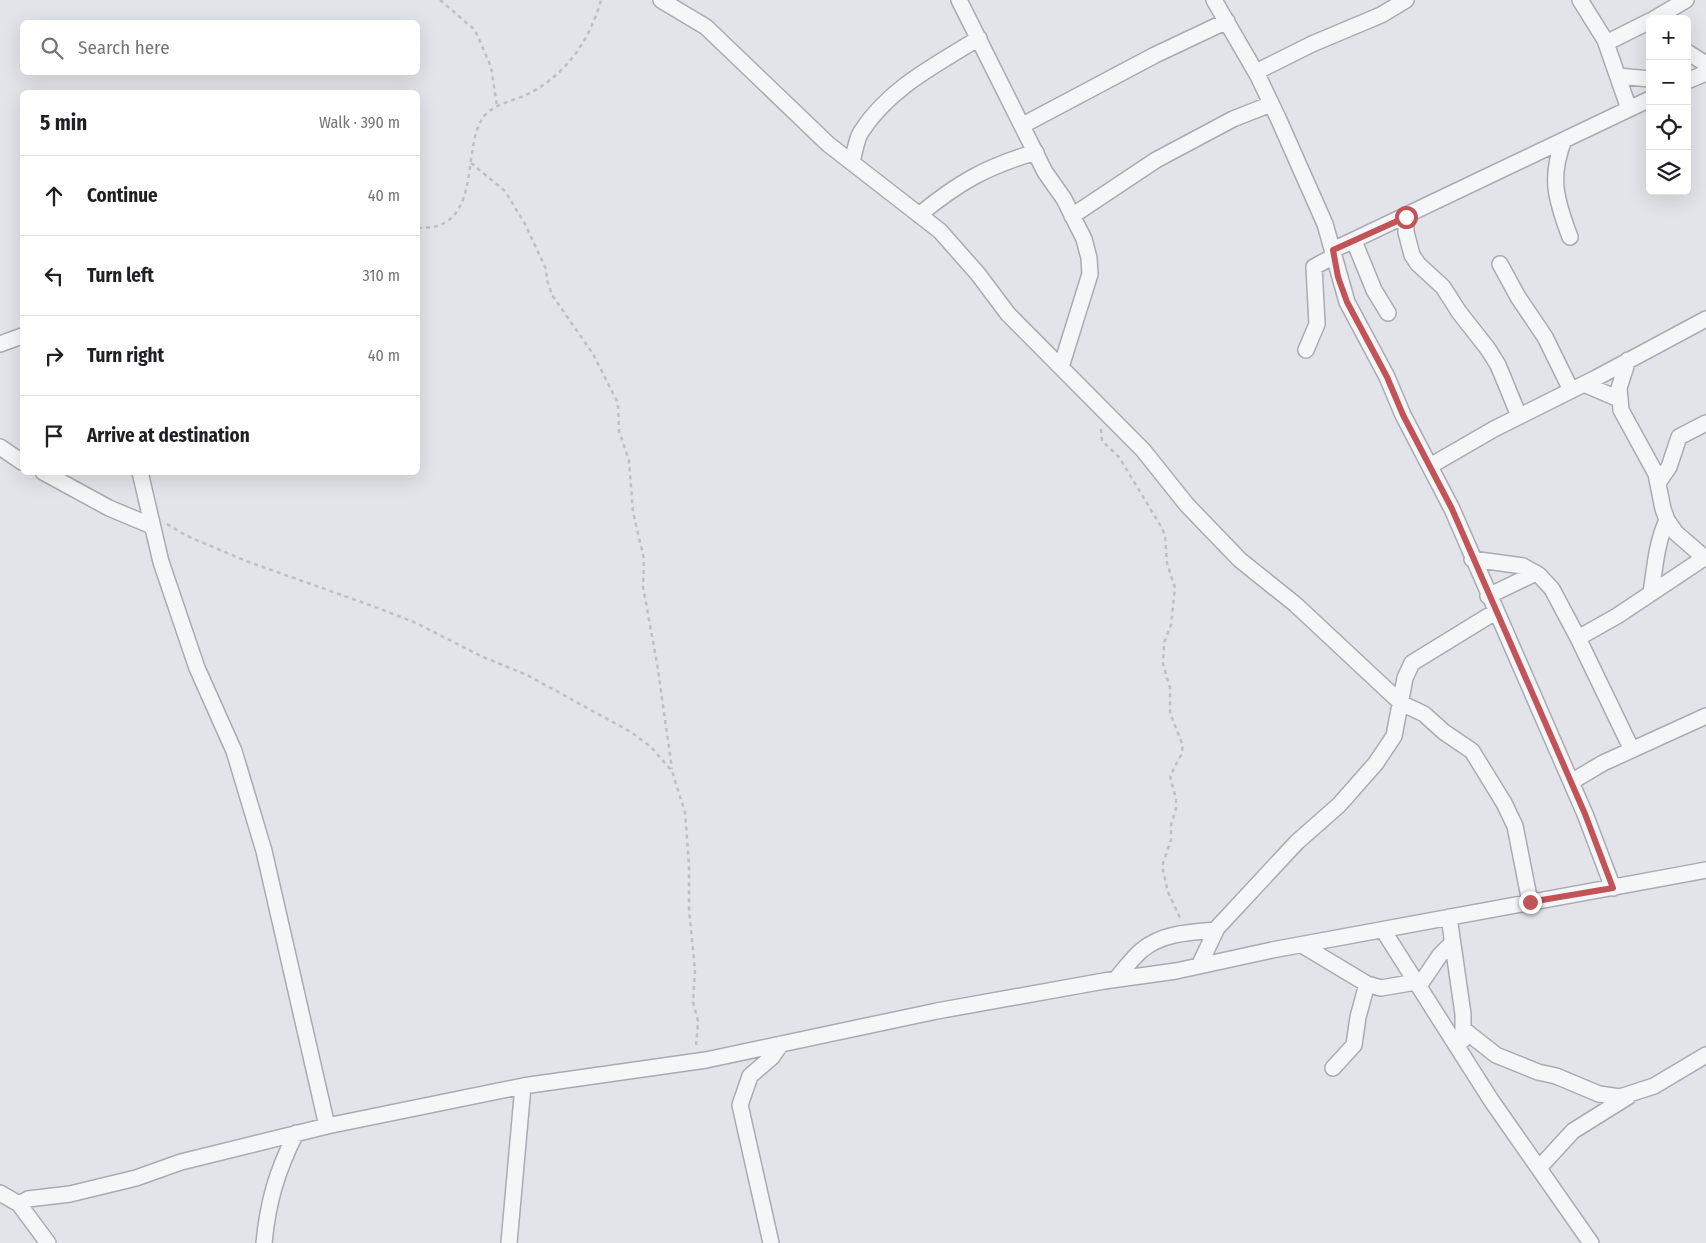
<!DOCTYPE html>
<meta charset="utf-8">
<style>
:root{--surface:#fff;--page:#f2f2f2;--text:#202124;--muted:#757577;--line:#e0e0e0}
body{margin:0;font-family:"Fira Sans Condensed",sans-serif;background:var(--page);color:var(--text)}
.controls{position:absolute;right:15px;top:15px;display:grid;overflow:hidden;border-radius:8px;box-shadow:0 5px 20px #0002}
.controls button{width:45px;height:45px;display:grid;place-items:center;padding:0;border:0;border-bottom:1px solid var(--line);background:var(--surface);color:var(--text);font:25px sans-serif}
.stop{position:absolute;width:15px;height:15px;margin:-11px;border:4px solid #c25357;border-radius:50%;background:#fff}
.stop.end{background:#c25357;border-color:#fff;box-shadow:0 1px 5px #0008}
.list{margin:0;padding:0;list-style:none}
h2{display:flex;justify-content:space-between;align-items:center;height:65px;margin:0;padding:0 20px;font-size:21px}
h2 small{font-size:16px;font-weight:400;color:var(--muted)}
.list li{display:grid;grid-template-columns:32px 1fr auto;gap:15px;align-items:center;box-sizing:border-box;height:80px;padding:0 20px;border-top:1px solid var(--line)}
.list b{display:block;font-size:19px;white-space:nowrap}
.list em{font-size:16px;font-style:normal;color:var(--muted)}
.icon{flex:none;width:28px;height:28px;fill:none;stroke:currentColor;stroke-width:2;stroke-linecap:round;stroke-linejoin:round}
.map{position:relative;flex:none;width:1706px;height:1243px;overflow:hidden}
.search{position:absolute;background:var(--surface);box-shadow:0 5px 20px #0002;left:20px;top:20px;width:400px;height:55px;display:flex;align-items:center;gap:12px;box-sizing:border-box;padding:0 18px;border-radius:8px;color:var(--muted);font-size:19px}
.panel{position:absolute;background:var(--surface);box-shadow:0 5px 20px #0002;left:20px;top:90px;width:400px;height:385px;border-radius:8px}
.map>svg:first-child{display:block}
</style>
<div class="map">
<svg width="1706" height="1243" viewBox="0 0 1706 1243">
<rect width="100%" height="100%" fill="#e2e4e9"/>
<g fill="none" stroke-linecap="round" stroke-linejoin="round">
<g stroke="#a8abb3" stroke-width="18">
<path id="minor" d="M661,0L706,27L828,144L940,231L978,274L1008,314L1143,450L1187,505L1240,560L1295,604L1401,703L1424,714L1444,732L1472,751L1504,803L1515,826L1530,902
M959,0L1045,172L1064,199L1084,239L1089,258L1090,274L1061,367
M1214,0L1258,76L1278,118L1325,224L1347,302L1387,377L1403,415L1452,509L1585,814L1613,888
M1580,0L1605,40L1629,109
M1654,19L1686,0
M1606,43L1650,21
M1687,52L1706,64
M1256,72L1312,44L1381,15L1406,0
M1618,76L1650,79
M1687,81L1706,73
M1023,125L1155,55L1227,21
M1564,140C1549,177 1556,200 1570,237
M852,161C855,152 856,140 861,132C889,88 936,65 979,38
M919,215C959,182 986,167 1036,152
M1072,216L1156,160L1233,119L1271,104
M1406,217V232L1412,255L1418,264L1443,287L1459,312L1488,349L1498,365L1519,416
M1354,241L1374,290L1388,313
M1333,250L1650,99
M1500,264L1518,297L1545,337L1571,390
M0,344L22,336
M1306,350L1317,324L1314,267L1334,256
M1628,360L1619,388L1621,410L1656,474L1663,509L1667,520L1676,533L1706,559
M1584,384L1619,399
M0,447L22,462
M1430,466L1494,429L1596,378L1706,319
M43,472L109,508L152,526
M140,472L161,562L197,668L234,751L264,851L327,1126
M1658,483L1669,467L1679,437L1706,423
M1472,559L1523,566L1539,575L1552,589L1578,638L1632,750
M1651,593C1655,568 1656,544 1667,520
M1488,596L1536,573
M1578,638L1617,616L1704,558
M1571,782L1603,763L1706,716
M1449,917L1463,1014V1040
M1383,930L1491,1100L1591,1243
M1302,945L1367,984L1381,988L1416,982
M1199,966L1217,928L1297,842L1339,805L1376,763L1394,736L1405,678L1412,663L1495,612
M1116,979C1124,970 1132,958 1142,950C1162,933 1191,932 1216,930
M1419,986L1440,955L1452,943
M1463,1029L1496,1055L1538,1072L1556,1076L1599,1094L1620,1097L1654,1086L1706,1055
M1333,1068L1354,1045L1358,1017L1367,984
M1539,1168L1573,1131L1629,1096
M0,1193L19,1204L28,1199L70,1194L136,1178L181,1162L327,1126L523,1086L706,1060L937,1011L1104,981L1176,971L1272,950L1706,870
M19,1204L48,1243
M264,1243C268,1201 277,1171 296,1133
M509,1243L523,1086
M771,1243L740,1105L750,1076L772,1057L781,1044"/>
</g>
<path stroke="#bdbfc4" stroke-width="2.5" stroke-dasharray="4 4" stroke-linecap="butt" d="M440,0L475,30L491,67L497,106
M471,163L505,191L525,224L546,269L547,280L552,295L593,354L618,403L619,431L629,461L633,512L644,559L643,587L657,663L672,769
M418,228C425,227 434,228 440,225C478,210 464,148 482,119C492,103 516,101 532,92C568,72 590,39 601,0
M1101,429L1102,441L1119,457L1162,528L1165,536L1167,563L1175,588L1171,625L1164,643L1163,664L1170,688V713L1183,746L1181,755L1170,776L1176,799V809L1171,825V840L1162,866L1168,892L1181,920
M167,524L187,536L246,561L378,608L416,623L483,657L527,675L631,732L651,747L672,771L685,812L689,865V910L695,970L693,1002L698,1021L696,1047"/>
<use href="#minor" stroke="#f5f6f8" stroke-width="15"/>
</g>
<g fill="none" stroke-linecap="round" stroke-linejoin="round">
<path stroke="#c25357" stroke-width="6" d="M1406,217L1333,250L1338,277L1347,302L1387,377L1403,415L1452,509L1585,814L1613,888L1530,902"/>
</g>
</svg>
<div class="controls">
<button>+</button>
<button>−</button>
<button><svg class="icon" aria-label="locate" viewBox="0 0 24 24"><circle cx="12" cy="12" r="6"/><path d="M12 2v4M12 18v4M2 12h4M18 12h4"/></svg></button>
<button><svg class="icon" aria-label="layers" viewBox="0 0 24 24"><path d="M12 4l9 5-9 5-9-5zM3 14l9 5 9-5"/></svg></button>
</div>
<div class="stop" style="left:1406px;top:217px"></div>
<div class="stop end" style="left:1530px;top:902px"></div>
<div class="search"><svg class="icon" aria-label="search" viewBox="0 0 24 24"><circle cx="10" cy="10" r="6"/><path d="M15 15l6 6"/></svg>Search here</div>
<section class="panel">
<h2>5 min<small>Walk · 390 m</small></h2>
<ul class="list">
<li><svg class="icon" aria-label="ahead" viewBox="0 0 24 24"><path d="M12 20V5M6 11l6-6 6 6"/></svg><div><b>Continue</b></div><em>40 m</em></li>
<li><svg class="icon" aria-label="left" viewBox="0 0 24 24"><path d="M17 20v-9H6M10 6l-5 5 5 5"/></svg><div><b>Turn left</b></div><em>310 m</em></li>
<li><svg class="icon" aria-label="right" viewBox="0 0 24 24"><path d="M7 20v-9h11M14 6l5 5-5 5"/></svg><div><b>Turn right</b></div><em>40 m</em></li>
<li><svg class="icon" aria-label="arrive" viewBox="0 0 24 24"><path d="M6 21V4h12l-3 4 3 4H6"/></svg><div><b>Arrive at destination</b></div></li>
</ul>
</section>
</div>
